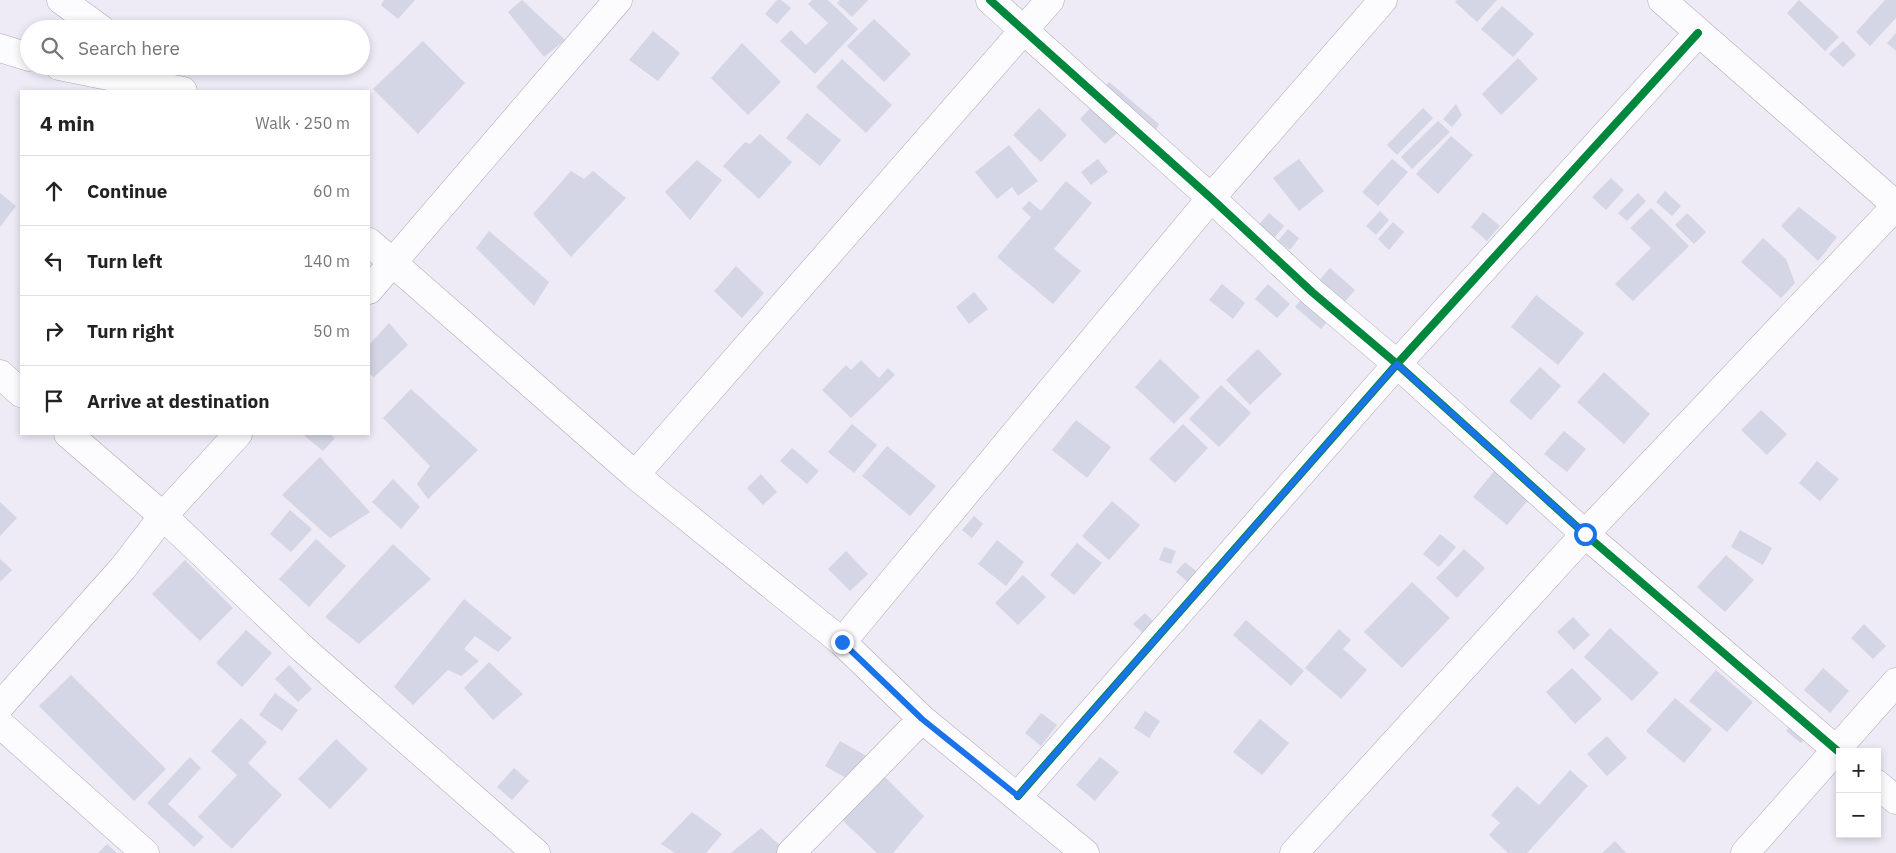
<!DOCTYPE html>
<meta charset="utf-8">
<style>
:root{--surface:#fff;--page:#f2f2f2;--text:#222;--muted:#767676;--line:#e0e0e0}
body{margin:0;font-family:"IBM Plex Sans",sans-serif;background:var(--page);color:var(--text)}
.controls{position:absolute;right:15px;bottom:15px;display:grid;overflow:hidden;border-radius:0px;box-shadow:0 2px 8px #0003}
.controls button{width:45px;height:45px;display:grid;place-items:center;padding:0;border:0;border-bottom:1px solid var(--line);background:var(--surface);color:var(--text);font:25px sans-serif}
.stop{position:absolute;width:15px;height:15px;margin:-11px;border:4px solid #1a73e8;border-radius:50%;background:#fff}
.stop.end{background:#1a73e8;border-color:#fff;box-shadow:0 1px 5px #0008}
.list{margin:0;padding:0;list-style:none}
h2{display:flex;justify-content:space-between;align-items:center;height:65px;margin:0;padding:0 20px;font-size:21px}
h2 small{font-size:16px;font-weight:400;color:var(--muted)}
.list li{display:grid;grid-template-columns:32px 1fr auto;gap:15px;align-items:center;box-sizing:border-box;height:70px;padding:0 20px;border-top:1px solid var(--line)}
.list b{display:block;font-size:19px;white-space:nowrap}
.list em{font-size:16px;font-style:normal;color:var(--muted)}
.icon{flex:none;width:28px;height:28px;fill:none;stroke:currentColor;stroke-width:2;stroke-linecap:round;stroke-linejoin:round}
.map{position:relative;flex:none;width:1896px;height:853px;overflow:hidden}
.search{position:absolute;background:var(--surface);box-shadow:0 2px 8px #0003;left:20px;top:20px;width:350px;height:55px;display:flex;align-items:center;gap:12px;box-sizing:border-box;padding:0 18px;border-radius:28px;color:var(--muted);font-size:19px}
.panel{position:absolute;background:var(--surface);box-shadow:0 2px 8px #0003;left:20px;top:90px;width:350px;height:345px;border-radius:0px}
.map>svg:first-child{display:block}
</style>
<div class="map">
<svg width="1896" height="853" viewBox="0 0 1896 853">
<rect width="100%" height="100%" fill="#eeeaf6"/>
<path fill="#d4d5e5" d="M384,0H415L398,19L381,5Z
M522,0L565,40L544,57L508,12Z
M777,0H781L791,8L777,24L765,14Z
M812,0H828L858,29L815,74L780,41L791,30L806,45L828,23L808,4Z
M840,0H868L852,17L837,3Z
M1457,0H1497L1477,22L1455,2Z
M1799,0L1839,37L1825,51L1787,13Z
M1885,0H1896V18L1870,46L1856,32Z
M1502,6L1534,34L1513,57L1481,29Z
M874,19L911,54L884,82L847,46Z
M653,31L680,53L658,81L629,60Z
M1896,33V51L1887,43Z
M423,41L465,83L418,134L373,89Z
M1843,41L1856,55L1843,67L1829,54Z
M742,43L781,82L748,115L711,78Z
M1518,58L1538,79L1501,115L1482,94Z
M842,59L892,105L866,133L816,87Z
M1109,82L1159,124L1152,138L1100,93Z
M1096,102L1124,127L1105,144L1080,119Z
M1456,104L1462,115L1452,127L1443,119Z
M1039,108L1067,135L1041,162L1013,135Z
M1423,108L1433,118L1397,155L1387,145Z
M807,113L841,140L820,166L786,138Z
M1438,121L1450,132L1412,169L1401,157Z
M760,134L792,162L759,199L723,166L745,142L750,144Z
M1451,136L1473,155L1438,194L1416,174Z
M1009,145L1038,181L1018,196L1012,187L997,199L975,172Z
M1098,159L1108,172L1091,185L1081,172Z
M1299,159L1324,191L1299,211L1273,178Z
M1392,159L1408,172L1378,206L1362,192Z
M697,160L722,180L690,220L665,192Z
M571,171L584,179L593,171L626,198L571,257L533,214Z
M1611,178L1624,190L1606,210L1592,197Z
M1066,181L1092,203L1054,249L1081,271L1053,304L997,257L1031,217L1022,209L1029,201L1041,211Z
M1665,191L1681,206L1672,216L1656,202Z
M0,193L16,206L0,227Z
M1638,193L1646,201L1627,221L1618,213Z
M1799,207L1837,237L1818,261L1781,226Z
M1651,208L1689,246L1633,301L1615,284L1651,248L1630,228Z
M1380,211L1389,220L1376,235L1366,226Z
M1483,212L1500,226L1487,241L1471,227Z
M1269,213L1284,226L1275,237L1256,228Z
M1687,213L1706,232L1694,244L1675,225Z
M1393,222L1404,232L1389,250L1378,239Z
M1288,229L1299,238L1290,250L1278,241Z
M489,231L549,282L534,306L476,248Z
M1763,238L1786,259L1795,283L1781,298L1741,262Z
M736,266L764,293L742,318L714,291Z
M1330,268L1355,290L1339,308L1314,286Z
M1222,284L1245,303L1233,319L1209,300Z
M1268,284L1290,304L1277,318L1255,299Z
M974,292L988,309L969,324L956,307Z
M1306,294L1333,315L1321,329L1295,307Z
M1536,295L1584,333L1558,365L1511,327Z
M389,323L408,345L374,377L369,374V345Z
M1258,349L1282,374L1250,405L1226,380Z
M1160,359L1200,397L1174,424L1135,387Z
M861,360L879,378L888,368L895,375L851,418L822,390L846,365L851,370Z
M1540,367L1561,386L1531,420L1509,401Z
M1604,372L1650,414L1624,444L1577,402Z
M1221,385L1251,413L1219,447L1189,419Z
M411,389L478,450L428,499L417,484L430,466L383,418Z
M1761,410L1787,434L1767,455L1741,430Z
M1076,420L1111,447L1087,478L1052,450Z
M852,424L877,445L854,473L828,452Z
M1183,424L1208,448L1175,483L1149,459Z
M1564,431L1586,449L1567,472L1544,454Z
M302,434H329L335,438L323,451Z
M887,446L936,486L910,516L862,476Z
M792,448L819,471L807,484L780,461Z
M320,457L370,512L330,538L282,495Z
M1505,458L1540,486L1507,525L1473,497Z
M1817,461L1839,479L1820,501L1799,483Z
M761,474L777,492L763,505L747,488Z
M393,479L420,507L401,529L372,502Z
M1112,501L1140,525L1109,560L1082,536Z
M0,502L17,518L0,536Z
M290,510L312,529L291,552L270,534Z
M974,516L983,524L972,538L962,530Z
M1740,530L1772,548L1763,565L1731,547Z
M1440,534L1456,547L1439,567L1423,554Z
M316,539L346,566L309,607L279,579Z
M997,540L1024,562L1006,586L978,564Z
M1077,543L1102,563L1074,595L1050,575Z
M393,544L431,579L359,644L325,617Z
M1164,547L1176,551L1171,564L1159,560Z
M1464,549L1485,568L1457,598L1436,578Z
M846,551L868,574L850,591L828,569Z
M1726,555L1754,580L1725,612L1697,587Z
M0,559L12,570L0,582Z
M185,560L233,608L200,641L152,594Z
M1185,562L1200,574L1191,585L1176,572Z
M1023,575L1046,597L1018,625L995,603Z
M1412,582L1450,618L1402,668L1364,632Z
M464,599L512,638L498,652L475,636L464,649L479,661L461,676L448,670L413,705L394,687Z
M1145,613L1157,625L1146,636L1133,624Z
M1573,617L1590,635L1574,650L1557,632Z
M1246,620L1304,671L1291,686L1233,635Z
M1864,624L1886,646L1873,659L1851,638Z
M1610,628L1659,673L1632,701L1584,657Z
M1339,629L1351,640L1343,649L1367,670L1341,699L1305,668Z
M246,630L272,653L242,687L216,663Z
M489,662L523,694L493,720L464,688Z
M289,665L312,689L298,702L275,679Z
M1572,668L1602,699L1575,724L1546,692Z
M1823,668L1849,691L1830,713L1804,690Z
M1716,670L1753,702L1727,732L1689,701Z
M71,675L166,769L134,801L39,706Z
M275,693L298,710L282,731L259,715Z
M1675,698L1712,729L1684,763L1646,731Z
M1145,711L1160,721L1149,738L1134,728Z
M1041,713L1057,725L1041,746L1025,733Z
M1800,714L1815,726L1801,743L1786,731Z
M241,718L267,742L248,763L282,795L232,849L198,817L237,775L211,751Z
M1260,719L1289,743L1262,775L1233,752Z
M1607,736L1627,758L1607,776L1587,754Z
M336,739L368,769L330,809L298,779Z
M840,741L870,758L855,783L825,766Z
M190,757L201,768L168,804L204,837L194,847L147,803Z
M1100,757L1119,772L1095,801L1076,785Z
M514,768L529,781L512,800L497,787Z
M1570,770L1588,786L1527,853H1508L1489,835L1500,823L1491,815L1517,786L1539,805Z
M880,772L924,816L893,853H877L837,815Z
M692,812L722,834L706,853H675L661,844Z
M761,828L784,849L780,853H731Z
M1615,841L1626,853H1602Z
M107,844L117,853H98Z"/>
<g fill="none" stroke-linecap="round" stroke-linejoin="round">
<g stroke="#ada9b5" stroke-width="29">
<path id="minor" d="M61,0L101,29
M990,0L1211,198L1312,292L1397,364L1585,534L1840,753
M1662,0L1896,205
M0,48L29,57
M59,66L183,91
M369,242L635,475L842,642L922,719L1085,853
M369,290L618,0
M0,374L21,393
M68,434L163,516L303,649L536,853
M635,475L1050,0
M842,642L1211,198L1383,0
M0,706L123,568L163,516L238,434
M0,724L145,853
M1877,784L1896,800
M1018,796L1397,364L1698,33
M791,853L922,719
M1294,853L1585,534L1896,206
M1745,853L1896,682"/>
</g>
<use href="#minor" stroke="#fcfcfe" stroke-width="28"/>
<g stroke="#fff" stroke-width="11">
<path id="cycleway" d="M990,0L1211,198L1312,292L1397,364L1585,534L1840,753
M1018,796L1397,364L1698,33"/>
</g>
<use href="#cycleway" stroke="#00873e" stroke-width="8"/>
</g>
<g fill="none" stroke-linecap="round" stroke-linejoin="round">
<path stroke="#1a73e8" stroke-width="6" d="M842,642L922,719L1018,796L1397,364L1585,534"/>
</g>
</svg>
<div class="controls">
<button>+</button>
<button>−</button>
</div>
<div class="stop" style="left:1585px;top:534px"></div>
<div class="stop end" style="left:842px;top:642px"></div>
<div class="search"><svg class="icon" aria-label="search" viewBox="0 0 24 24"><circle cx="10" cy="10" r="6"/><path d="M15 15l6 6"/></svg>Search here</div>
<section class="panel">
<h2>4 min<small>Walk · 250 m</small></h2>
<ul class="list">
<li><svg class="icon" aria-label="ahead" viewBox="0 0 24 24"><path d="M12 20V5M6 11l6-6 6 6"/></svg><div><b>Continue</b></div><em>60 m</em></li>
<li><svg class="icon" aria-label="left" viewBox="0 0 24 24"><path d="M17 20v-9H6M10 6l-5 5 5 5"/></svg><div><b>Turn left</b></div><em>140 m</em></li>
<li><svg class="icon" aria-label="right" viewBox="0 0 24 24"><path d="M7 20v-9h11M14 6l5 5-5 5"/></svg><div><b>Turn right</b></div><em>50 m</em></li>
<li><svg class="icon" aria-label="arrive" viewBox="0 0 24 24"><path d="M6 21V4h12l-3 4 3 4H6"/></svg><div><b>Arrive at destination</b></div></li>
</ul>
</section>
</div>
